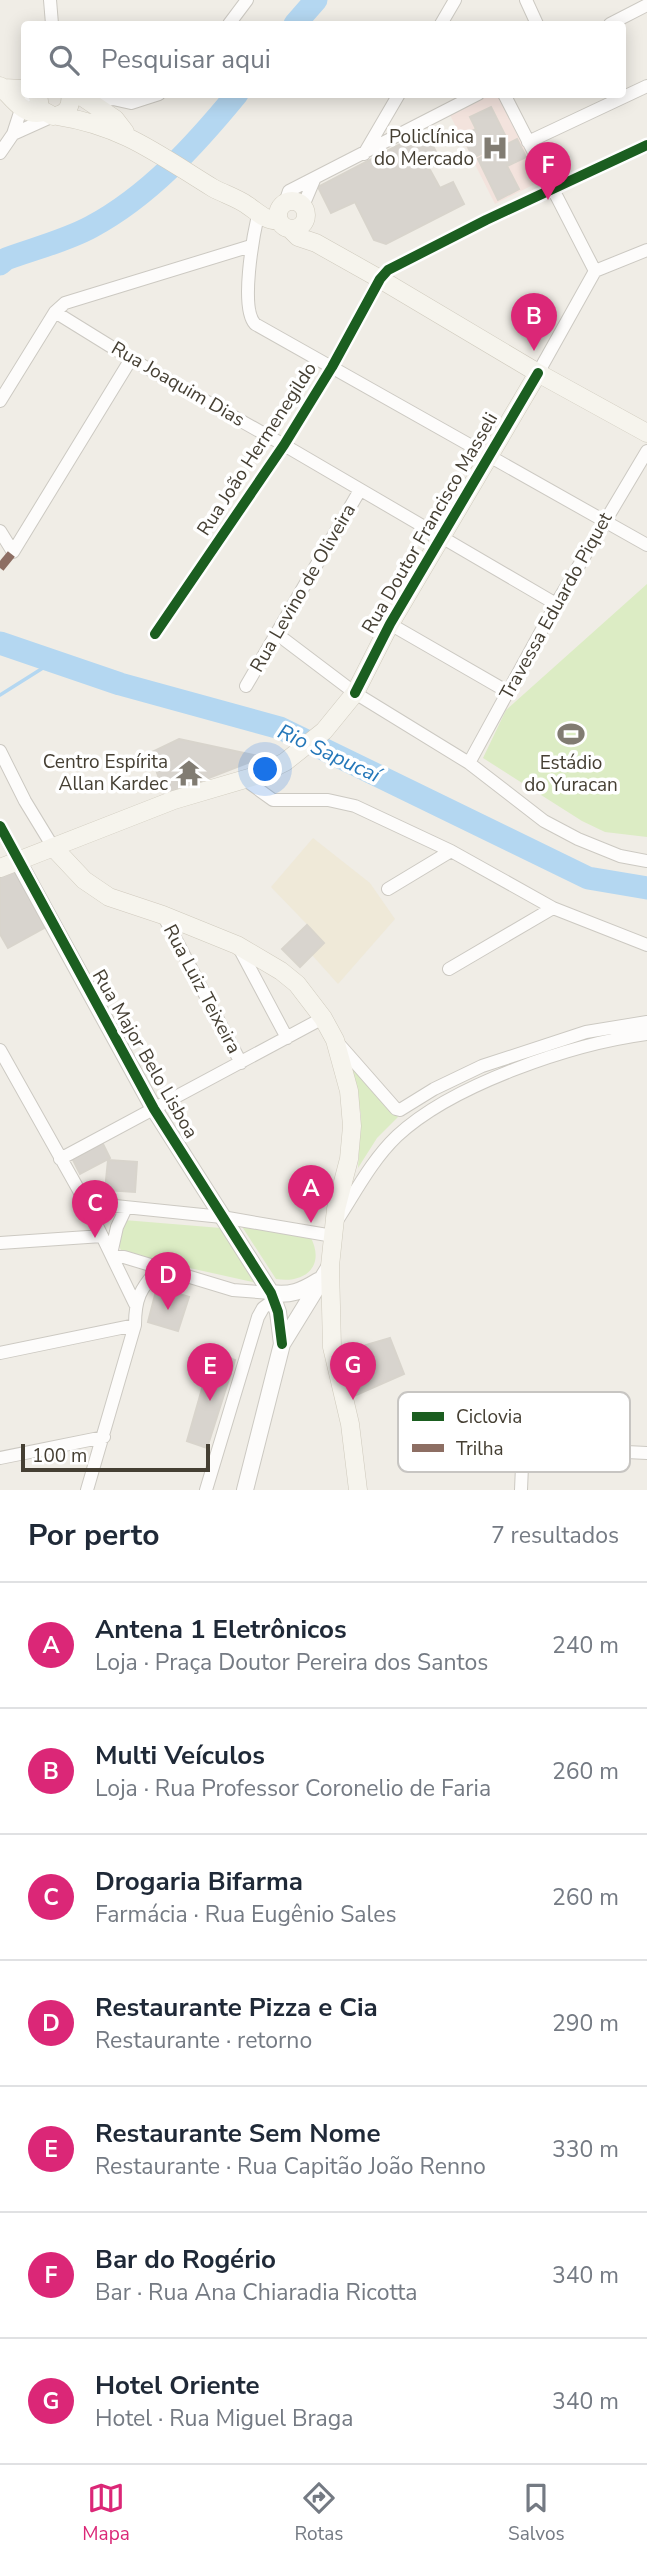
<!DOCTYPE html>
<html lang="pt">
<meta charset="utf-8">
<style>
:root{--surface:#fff;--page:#f2f2f3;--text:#1f2937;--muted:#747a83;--line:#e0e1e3;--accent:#db2777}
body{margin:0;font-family:"Nunito Sans",sans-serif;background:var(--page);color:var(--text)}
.scale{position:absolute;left:21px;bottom:18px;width:189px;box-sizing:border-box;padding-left:7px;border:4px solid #453f33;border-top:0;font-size:19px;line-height:24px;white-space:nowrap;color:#453f33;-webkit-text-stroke:5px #fff;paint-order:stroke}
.you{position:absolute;left:266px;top:770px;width:24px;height:24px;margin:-18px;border:5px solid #fff;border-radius:50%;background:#1a73e8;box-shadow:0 0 0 10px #1a73e833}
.badge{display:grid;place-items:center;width:46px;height:46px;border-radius:50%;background:var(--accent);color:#fff;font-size:23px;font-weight:700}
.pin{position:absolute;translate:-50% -58px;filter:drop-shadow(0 2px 4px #0008)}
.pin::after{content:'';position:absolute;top:37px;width:24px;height:21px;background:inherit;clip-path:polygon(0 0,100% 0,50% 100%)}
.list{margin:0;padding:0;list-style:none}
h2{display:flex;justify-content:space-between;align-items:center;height:91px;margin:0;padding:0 28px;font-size:30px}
h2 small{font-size:23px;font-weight:400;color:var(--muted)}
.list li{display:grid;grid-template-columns:46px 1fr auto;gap:21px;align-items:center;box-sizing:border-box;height:126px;padding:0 28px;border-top:2px solid var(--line)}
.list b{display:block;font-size:26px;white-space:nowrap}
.list p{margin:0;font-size:23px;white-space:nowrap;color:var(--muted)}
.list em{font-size:23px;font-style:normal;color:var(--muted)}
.icon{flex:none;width:38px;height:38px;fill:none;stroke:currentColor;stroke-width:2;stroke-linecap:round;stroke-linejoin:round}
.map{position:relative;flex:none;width:647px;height:1490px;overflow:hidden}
.search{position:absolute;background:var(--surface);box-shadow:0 4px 18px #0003;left:21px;right:21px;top:21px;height:77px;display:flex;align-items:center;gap:18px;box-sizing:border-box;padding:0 24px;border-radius:7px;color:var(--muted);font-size:26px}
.sheet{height:973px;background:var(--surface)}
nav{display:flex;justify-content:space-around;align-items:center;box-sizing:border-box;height:98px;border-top:2px solid var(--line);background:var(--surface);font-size:19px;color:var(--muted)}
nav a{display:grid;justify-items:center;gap:4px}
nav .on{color:var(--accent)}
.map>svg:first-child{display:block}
</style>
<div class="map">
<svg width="647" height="1490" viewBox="0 0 647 1490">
<rect width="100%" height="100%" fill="#f0ede6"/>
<path fill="#efe9d8" d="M313,838L370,883L395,919L338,984L312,955L324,942L271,887Z"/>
<path fill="#f3e3dd" d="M489,95H498L541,181L495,204L450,115Z"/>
<path fill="#dcecc4" d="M647,584V837L605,832L582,821L483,758L506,710Z
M350,1065L398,1117L377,1138L358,1168L361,1114Z
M124,1220L221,1228L257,1283L122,1253L115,1236Z
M241,1225L310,1236C326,1265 306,1284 276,1279Z"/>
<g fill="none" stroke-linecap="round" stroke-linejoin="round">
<path stroke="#b4d7f1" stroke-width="3.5" d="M0,695L54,661"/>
<path stroke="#b4d7f1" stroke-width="23" d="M295,24L316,0
M0,264L6,259C33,249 65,241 91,227C149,196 196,144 237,94
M0,643L120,684L280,728L588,878L647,888"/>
</g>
<path fill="#d8d4ce" stroke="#d8d4cc" stroke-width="2" d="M491,107L506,137L489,145L491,149L473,158L463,136L476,129L470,117Z
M425,131L441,161L429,168L440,188L453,182L464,204L386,244L374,240L355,202L331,213L318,187Z
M517,139L526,157L507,166L519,189L498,200L478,159Z
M179,739L263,757L165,795L150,753Z
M14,871L48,926L8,948L0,934V876Z
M307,925L324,943L300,967L282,949Z
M102,1142L110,1158L80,1174L72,1158Z
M108,1160L137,1162L135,1192L105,1190Z
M157,1287L189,1297L178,1331L148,1322Z
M390,1338L404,1374L356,1395L346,1351Z
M212,1354L235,1360L207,1448L187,1441Z"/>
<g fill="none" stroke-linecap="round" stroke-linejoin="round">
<g stroke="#ccc9c2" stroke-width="14">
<path id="minor" d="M50,0L52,24
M526,0L537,24
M229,24L247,0
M441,24L455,0
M610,24L647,5
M504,94L595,271
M92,102L113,99L131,103L159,94
M13,134L53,116
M528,142L647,86
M0,153L13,134L24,100
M364,154L399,94
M285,203L289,191L478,94
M303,206L314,180
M258,215C253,237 240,308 255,324L647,545
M595,271L647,250
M55,312L131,359L284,445L556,604
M538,373L595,271
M0,401L55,312L65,303L251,246
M0,531L13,552L131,359
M390,624L508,692
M155,634L284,445L332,367L380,279L388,270L486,220L647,145
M277,634L355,693L469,763L544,821L578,839L620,856L647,861
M246,686L360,490
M0,751L25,801L53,847
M469,763L556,604L647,451
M244,779L273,800H328L355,806L451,851L553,908L647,945
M0,826L18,861
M388,889L451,851
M163,915L241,1063
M238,946L287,1038
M449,969L553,908
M338,1043L396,1109L400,1110L434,1089L482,1066L586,1032L647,1022
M0,1050L86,1203L135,1304
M60,1159L323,1018
M86,1203L222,1217L333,1236
M338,1219C356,1191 372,1160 397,1136C453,1084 572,1044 647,1034
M0,1243L102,1236
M111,1254L117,1227L126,1208
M113,1257H124L233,1290L271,1293
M0,1353L135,1325
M497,1422L515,1433L523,1442L521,1490
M524,1447L647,1453
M0,1458L104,1437
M87,1490L135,1325C135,1299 140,1289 158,1269
M206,1490L258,1317L263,1308L274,1300"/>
</g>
<g stroke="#ccc9c2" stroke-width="18">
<path id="tertiary" d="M18,861L154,1109L271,1293L278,1312L282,1344
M271,1293C290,1296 302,1291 318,1281
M245,1490L282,1344L330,1266"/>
</g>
<g stroke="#cfcabd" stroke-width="19">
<path id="secondary" d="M0,86C12,97 24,118 44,112
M3,88L24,89
M38,94L40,109L53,116C66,115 72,107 70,94
M78,94L115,119L125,132
M58,116C123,126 159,155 213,188C224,194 237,198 247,205C259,213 264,220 279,221
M278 215a14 14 0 1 1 28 0a14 14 0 1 1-28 0Z
M290,229L298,237L316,243L380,279L538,373L647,433
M53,847L84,880L109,897L163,915L237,945L281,971L297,984L323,1018L335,1040L349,1091L352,1126L349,1159L336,1209L330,1266L332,1347L350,1424L358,1490
M0,868L174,800L259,775L285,762L324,731L355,693L390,624L538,373"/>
</g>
<use href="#minor" stroke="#fdfcfb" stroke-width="12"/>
<use href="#tertiary" stroke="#fdfcfb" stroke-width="16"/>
<use href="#secondary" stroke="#f6f4ed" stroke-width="18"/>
<path stroke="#8d6e63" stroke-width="9" stroke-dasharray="18 9" stroke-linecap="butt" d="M0,568L13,552"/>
<g stroke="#fff" stroke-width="15">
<path id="cycleway" d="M155,634L284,445L332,367L380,279L388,270L486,220L647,145
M355,693L390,624L538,373
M0,826L154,1109L271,1293L278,1312L282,1344"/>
</g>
<use href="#cycleway" stroke="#1b5e20" stroke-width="10"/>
</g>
<defs>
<g id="hospital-bare" transform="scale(2.1)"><path d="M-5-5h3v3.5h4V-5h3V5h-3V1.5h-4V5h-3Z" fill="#817c72" stroke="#fff" stroke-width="2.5" paint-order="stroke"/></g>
<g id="stadium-bare" transform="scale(2.1)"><path d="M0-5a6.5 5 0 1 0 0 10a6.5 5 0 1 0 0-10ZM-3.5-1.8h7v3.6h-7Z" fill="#817c72" stroke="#fff" stroke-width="2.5" paint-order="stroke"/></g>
<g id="temple-bare" transform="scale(2.1)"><path d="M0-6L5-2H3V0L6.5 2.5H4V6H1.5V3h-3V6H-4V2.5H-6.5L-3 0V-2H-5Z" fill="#817c72" stroke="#fff" stroke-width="2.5" paint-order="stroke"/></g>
</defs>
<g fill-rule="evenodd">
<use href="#hospital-bare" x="495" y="148"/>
<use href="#stadium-bare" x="571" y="734"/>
<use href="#temple-bare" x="189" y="773"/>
</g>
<g text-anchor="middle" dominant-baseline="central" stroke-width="7" stroke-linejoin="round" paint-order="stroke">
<g font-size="19" fill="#453f33" stroke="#fff" text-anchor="end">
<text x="474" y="137">Policlínica<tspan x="474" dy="22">do Mercado</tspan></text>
<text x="168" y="762">Centro Espírita<tspan x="168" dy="22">Allan Kardec</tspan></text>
<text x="571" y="763" text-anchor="middle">Estádio<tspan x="571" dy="22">do Yuracan</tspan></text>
</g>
<g font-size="19" fill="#453f33" stroke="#fff">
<text transform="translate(178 384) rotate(30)">Rua Joaquim Dias</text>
<text transform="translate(257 449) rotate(-57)">Rua João Hermenegildo</text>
<text transform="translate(430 523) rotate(-60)">Rua Doutor Francisco Masseli</text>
<text transform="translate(303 588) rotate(-60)">Rua Levino de Oliveira</text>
<text transform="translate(556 606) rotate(-61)">Travessa Eduardo Piquet</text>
<text transform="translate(202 989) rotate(62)">Rua Luiz Teixeira</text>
<text transform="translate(145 1054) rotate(60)">Rua Major Belo Lisboa</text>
</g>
<g font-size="21" font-style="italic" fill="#2477b9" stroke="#fff">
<text transform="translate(329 753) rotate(25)">Rio Sapucaí</text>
</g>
</g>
<rect x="398" y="1392" width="232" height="80" rx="10" fill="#fff" stroke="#c7c5c2" stroke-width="2"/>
<rect x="412" y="1412" width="32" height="9" fill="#1b5e20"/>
<rect x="412" y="1444" width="32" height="8" fill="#8d6e63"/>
<g font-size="19" fill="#453f33">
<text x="456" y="1423">Ciclovia</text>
<text x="456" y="1455">Trilha</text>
</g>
</svg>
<div class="scale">100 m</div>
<div class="you"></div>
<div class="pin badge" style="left:311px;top:1223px">A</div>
<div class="pin badge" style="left:534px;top:351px">B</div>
<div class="pin badge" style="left:95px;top:1238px">C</div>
<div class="pin badge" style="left:168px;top:1310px">D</div>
<div class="pin badge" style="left:210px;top:1401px">E</div>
<div class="pin badge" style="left:548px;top:200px">F</div>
<div class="pin badge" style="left:353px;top:1400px">G</div>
<div class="search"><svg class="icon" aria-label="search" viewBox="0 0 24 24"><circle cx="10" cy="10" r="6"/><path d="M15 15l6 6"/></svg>Pesquisar aqui</div>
</div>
<section class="sheet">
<h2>Por perto<small>7 resultados</small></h2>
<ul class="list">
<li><span class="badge">A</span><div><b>Antena 1 Eletrônicos</b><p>Loja · Praça Doutor Pereira dos Santos</p></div><em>240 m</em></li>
<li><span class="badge">B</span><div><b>Multi Veículos</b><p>Loja · Rua Professor Coronelio de Faria</p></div><em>260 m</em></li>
<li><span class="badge">C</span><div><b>Drogaria Bifarma</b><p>Farmácia · Rua Eugênio Sales</p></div><em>260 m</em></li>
<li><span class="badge">D</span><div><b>Restaurante Pizza e Cia</b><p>Restaurante · retorno</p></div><em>290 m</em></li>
<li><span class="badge">E</span><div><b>Restaurante Sem Nome</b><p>Restaurante · Rua Capitão João Renno</p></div><em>330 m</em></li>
<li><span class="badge">F</span><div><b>Bar do Rogério</b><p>Bar · Rua Ana Chiaradia Ricotta</p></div><em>340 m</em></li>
<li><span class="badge">G</span><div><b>Hotel Oriente</b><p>Hotel · Rua Miguel Braga</p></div><em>340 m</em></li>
</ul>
</section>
<nav>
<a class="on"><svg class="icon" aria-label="map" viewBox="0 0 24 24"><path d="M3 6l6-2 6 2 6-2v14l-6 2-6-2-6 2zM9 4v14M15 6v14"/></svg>Mapa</a>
<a><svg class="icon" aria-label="directions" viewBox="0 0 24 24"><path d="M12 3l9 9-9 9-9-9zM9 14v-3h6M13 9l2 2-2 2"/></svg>Rotas</a>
<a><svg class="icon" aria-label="saved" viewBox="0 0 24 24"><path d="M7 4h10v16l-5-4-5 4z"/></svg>Salvos</a>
</nav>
